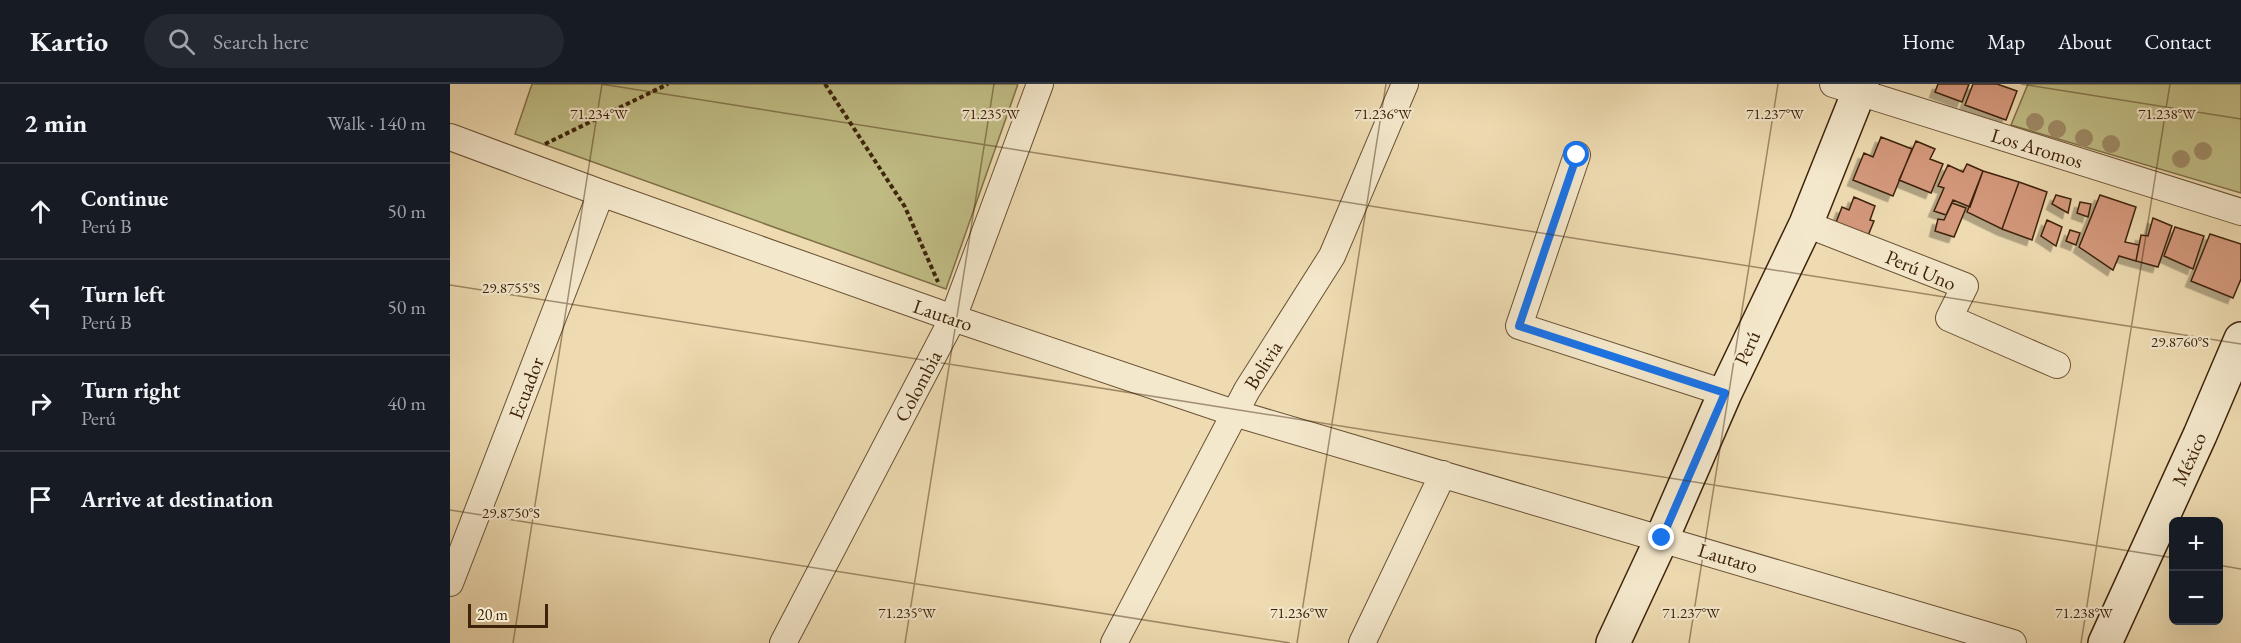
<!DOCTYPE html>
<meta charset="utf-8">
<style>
:root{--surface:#171b24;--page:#242831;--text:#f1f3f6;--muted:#9ea1a6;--line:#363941}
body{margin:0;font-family:"EB Garamond",serif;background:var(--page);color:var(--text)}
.controls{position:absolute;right:18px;bottom:18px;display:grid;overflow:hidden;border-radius:9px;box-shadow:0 6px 24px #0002}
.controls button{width:54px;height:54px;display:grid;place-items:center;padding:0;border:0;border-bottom:2px solid var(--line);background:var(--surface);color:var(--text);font:30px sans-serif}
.scale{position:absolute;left:18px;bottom:15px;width:80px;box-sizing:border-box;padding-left:6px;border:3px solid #3e230b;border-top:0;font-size:16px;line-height:21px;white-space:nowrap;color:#3e230b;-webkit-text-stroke:4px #f4e8cc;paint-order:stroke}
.stop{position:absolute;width:18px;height:18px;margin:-14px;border:4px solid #1a73e8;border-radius:50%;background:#fff}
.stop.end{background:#1a73e8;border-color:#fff;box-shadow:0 2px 6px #0008}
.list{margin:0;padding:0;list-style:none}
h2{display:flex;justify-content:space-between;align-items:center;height:78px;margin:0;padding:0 24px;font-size:26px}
h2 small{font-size:20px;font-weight:400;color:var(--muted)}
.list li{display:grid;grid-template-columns:39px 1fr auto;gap:18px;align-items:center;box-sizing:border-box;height:96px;padding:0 24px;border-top:2px solid var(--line)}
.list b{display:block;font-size:22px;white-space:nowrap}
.list p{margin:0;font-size:20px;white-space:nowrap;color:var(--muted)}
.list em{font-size:20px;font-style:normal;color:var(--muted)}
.icon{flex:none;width:33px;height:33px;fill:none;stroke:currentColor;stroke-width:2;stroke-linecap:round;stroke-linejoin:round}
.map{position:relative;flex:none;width:1791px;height:559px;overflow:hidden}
header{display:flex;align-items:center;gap:36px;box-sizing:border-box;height:84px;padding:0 30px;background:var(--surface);border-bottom:2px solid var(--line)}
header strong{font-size:28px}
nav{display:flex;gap:33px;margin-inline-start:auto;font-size:21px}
.search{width:420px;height:54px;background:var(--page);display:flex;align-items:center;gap:15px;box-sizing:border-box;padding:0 21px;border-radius:33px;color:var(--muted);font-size:22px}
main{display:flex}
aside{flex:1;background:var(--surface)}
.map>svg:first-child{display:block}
</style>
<header>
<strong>Kartio</strong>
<div class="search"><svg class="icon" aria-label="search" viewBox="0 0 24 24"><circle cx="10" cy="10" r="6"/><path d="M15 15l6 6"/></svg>Search here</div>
<nav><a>Home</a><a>Map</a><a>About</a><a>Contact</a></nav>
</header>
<main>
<aside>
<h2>2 min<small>Walk · 140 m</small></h2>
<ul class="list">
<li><svg class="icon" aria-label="ahead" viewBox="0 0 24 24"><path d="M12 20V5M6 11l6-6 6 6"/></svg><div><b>Continue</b><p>Perú B</p></div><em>50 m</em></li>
<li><svg class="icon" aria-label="left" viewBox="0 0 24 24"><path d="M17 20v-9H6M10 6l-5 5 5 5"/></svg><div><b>Turn left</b><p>Perú B</p></div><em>50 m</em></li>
<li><svg class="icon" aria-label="right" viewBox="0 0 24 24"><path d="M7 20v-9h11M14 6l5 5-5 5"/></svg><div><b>Turn right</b><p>Perú</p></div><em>40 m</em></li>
<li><svg class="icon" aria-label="arrive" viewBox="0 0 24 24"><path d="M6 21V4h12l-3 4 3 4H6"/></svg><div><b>Arrive at destination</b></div></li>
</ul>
</aside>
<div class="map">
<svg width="1791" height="559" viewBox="0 0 1791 559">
<defs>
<filter id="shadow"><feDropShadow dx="-5.5" dy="5.5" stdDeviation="0" flood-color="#0004"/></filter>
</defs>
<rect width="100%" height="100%" fill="#eedbb1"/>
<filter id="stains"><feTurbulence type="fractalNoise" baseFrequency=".00333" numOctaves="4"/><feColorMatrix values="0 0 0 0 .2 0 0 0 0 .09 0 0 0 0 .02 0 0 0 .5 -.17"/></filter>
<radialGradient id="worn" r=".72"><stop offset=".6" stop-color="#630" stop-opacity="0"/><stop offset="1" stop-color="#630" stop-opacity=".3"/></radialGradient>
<path fill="#c1be86" stroke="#807048" stroke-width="1.5" d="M82,0H568L496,205L65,50Z
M1578,0H1791V109L1561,41Z"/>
<path fill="#d5997d" stroke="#3e230b" stroke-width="1.5" filter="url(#shadow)" d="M1488,0H1519L1512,18L1485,8Z
M1523,0H1547L1567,7L1556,36L1515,21Z
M1431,53L1462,65L1443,112L1403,96L1414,69L1423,73Z
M1466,57L1485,65L1480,75L1493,80L1481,109L1449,96Z
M1517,80L1533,87L1520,123L1503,116L1496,131L1484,127L1494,104L1488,102L1498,81L1513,88Z
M1533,87L1569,98L1552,145L1517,128Z
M1569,98L1597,108L1582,156L1552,145Z
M1606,111L1621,115L1618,129L1602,120Z
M1650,111L1686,123L1675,158L1689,161L1686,177L1669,172L1663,186L1629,163Z
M1404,113L1425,122L1420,136L1424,137L1417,154L1385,141L1392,123L1399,126Z
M1630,118L1641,120L1638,133L1627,129Z
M1502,119L1516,124L1504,153L1485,147L1488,135L1494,136Z
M1703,134L1722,142L1708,183L1686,177L1691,151L1698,152Z
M1597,136L1612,143L1606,162L1591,152Z
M1725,143L1754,152L1743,185L1714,172Z
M1620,146L1630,149L1626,161L1616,157Z
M1760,150L1791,160V195L1783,214L1741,197Z"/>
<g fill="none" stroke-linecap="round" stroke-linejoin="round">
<g stroke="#6a5134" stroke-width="28">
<path id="minor" d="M1383,0L1791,128
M0,53L151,109L503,234L784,329L1563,559
M1127,71L1069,242L1275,309
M1356,140L1515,202L1499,234L1607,281
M0,499L151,109
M333,559L503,234L590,0
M664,559L797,306L882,172L955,0
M912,559L993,390"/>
</g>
<g stroke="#3e230b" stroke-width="36">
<path id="secondary" d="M1163,559L1212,454L1275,309L1356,140L1412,0
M1655,559L1750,351L1791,255"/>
</g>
<path stroke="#3e230b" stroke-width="4" stroke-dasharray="4.5 3" stroke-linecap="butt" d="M375,0L455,123L488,198
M95,60L218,0"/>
<use href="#minor" stroke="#f4e8cc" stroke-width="26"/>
<use href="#secondary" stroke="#f4e8cc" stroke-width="33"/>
</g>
<g fill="#9f8b67">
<circle cx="1585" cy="38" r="9"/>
<circle cx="1607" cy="45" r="9"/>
<circle cx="1634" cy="54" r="9"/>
<circle cx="1661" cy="60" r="9"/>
<circle cx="1753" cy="67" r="9"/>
<circle cx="1731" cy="75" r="9"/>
</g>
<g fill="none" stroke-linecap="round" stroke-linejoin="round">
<path stroke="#1a73e8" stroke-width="8" d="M1127,71L1069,242L1275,309L1212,454"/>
</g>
<path fill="none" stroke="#3e230b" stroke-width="1.5" stroke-opacity="0.45" d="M151,0L1791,260M1571,0L1791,35M0,201L1724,474M0,426L840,559M1768,481L1791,485M63,559L152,0M455,559L544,0M847,559L936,0M1239,559L1328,0M1631,559L1720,0"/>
<g text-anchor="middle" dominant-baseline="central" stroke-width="4.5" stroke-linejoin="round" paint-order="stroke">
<g font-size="20" fill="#3e230b" stroke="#f4e8cc">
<text transform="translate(1587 64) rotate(17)">Los Aromos</text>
<text transform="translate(1471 186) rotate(23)">Perú Uno</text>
<text transform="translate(493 231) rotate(19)">Lautaro</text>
<text transform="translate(1297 264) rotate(-65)">Perú</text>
<text transform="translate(813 281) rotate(-58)">Bolivia</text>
<text transform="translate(468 302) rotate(-62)">Colombia</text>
<text transform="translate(76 304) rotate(-69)">Ecuador</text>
<text transform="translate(1739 375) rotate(-66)">México</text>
<text transform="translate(1278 474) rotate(17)">Lautaro</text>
</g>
</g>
<g font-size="15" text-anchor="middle" fill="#3e230b" stroke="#f4e8cc" stroke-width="4.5" stroke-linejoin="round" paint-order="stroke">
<text x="149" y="35">71.234°W</text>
<text x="541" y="35">71.235°W</text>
<text x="933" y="35">71.236°W</text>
<text x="1325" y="35">71.237°W</text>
<text x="1717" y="35">71.238°W</text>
<text x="61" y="209">29.8755°S</text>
<text x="1730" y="263">29.8760°S</text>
<text x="61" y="434">29.8750°S</text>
<text x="457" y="534">71.235°W</text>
<text x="849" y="534">71.236°W</text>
<text x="1241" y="534">71.237°W</text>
<text x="1634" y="534">71.238°W</text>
</g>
<rect width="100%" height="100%" filter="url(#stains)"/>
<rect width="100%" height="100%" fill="url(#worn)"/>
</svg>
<div class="controls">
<button>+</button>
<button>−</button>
</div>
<div class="scale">20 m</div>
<div class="stop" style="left:1127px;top:71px"></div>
<div class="stop end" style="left:1212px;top:454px"></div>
</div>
</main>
